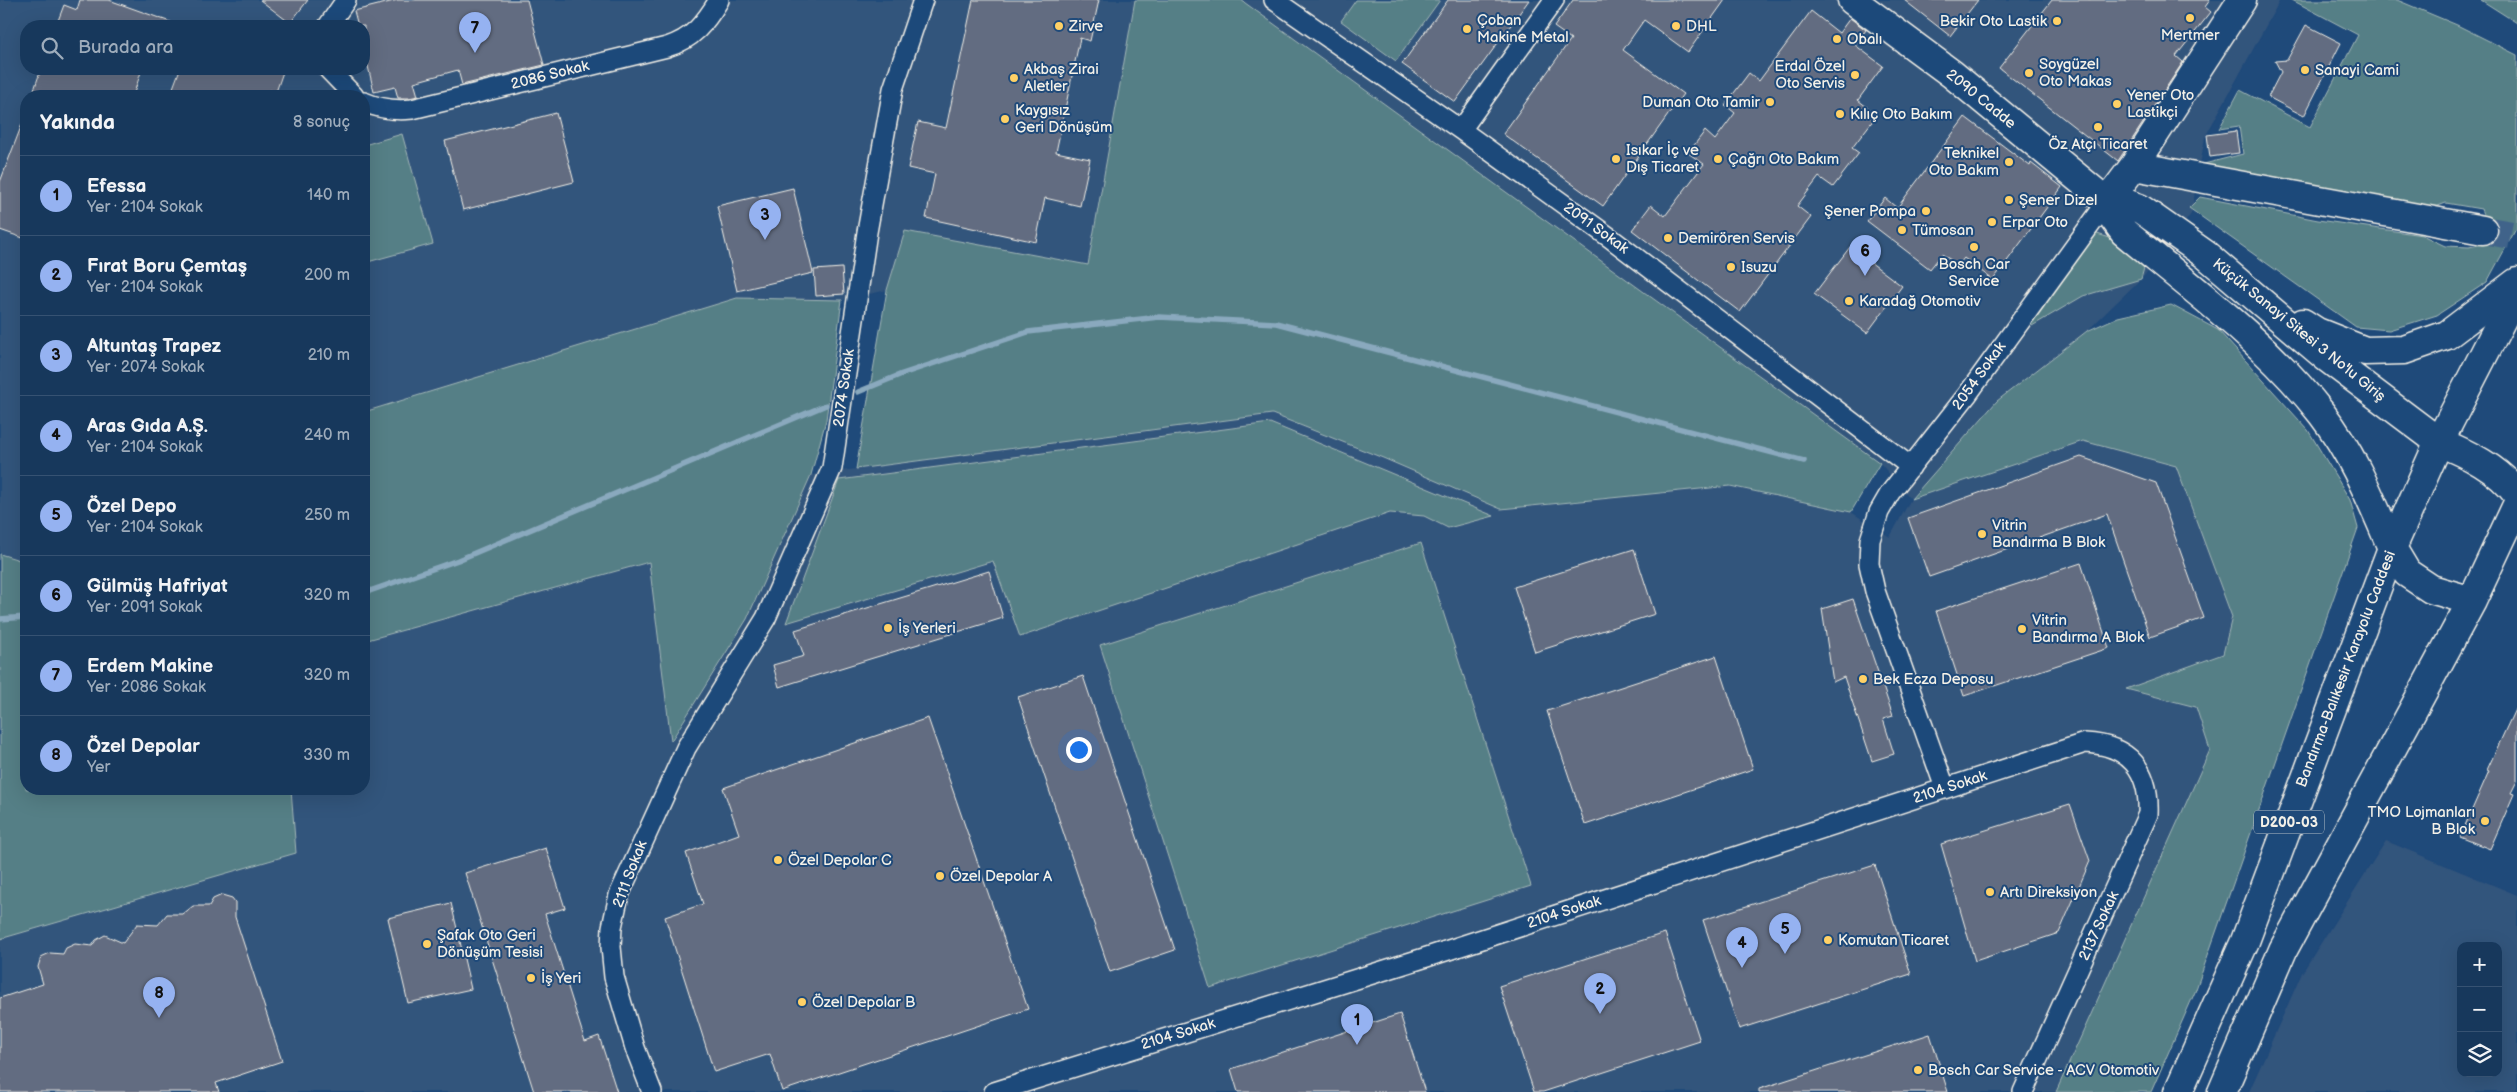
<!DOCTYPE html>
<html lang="tr">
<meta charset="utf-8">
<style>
:root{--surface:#17385c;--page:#244365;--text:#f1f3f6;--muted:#9eacbb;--line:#365272;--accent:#95b2f1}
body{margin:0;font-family:"Balsamiq Sans",sans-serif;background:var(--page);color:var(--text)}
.controls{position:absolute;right:15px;bottom:15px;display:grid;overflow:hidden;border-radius:10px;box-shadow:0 5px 20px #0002}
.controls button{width:45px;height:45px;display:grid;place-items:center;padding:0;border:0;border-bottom:1px solid var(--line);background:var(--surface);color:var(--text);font:25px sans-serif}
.you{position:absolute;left:1078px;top:749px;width:18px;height:18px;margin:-12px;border:4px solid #fff;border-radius:50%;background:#1a73e8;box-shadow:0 0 0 8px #1a73e833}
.badge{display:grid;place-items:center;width:32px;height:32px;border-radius:50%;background:var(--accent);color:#111;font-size:16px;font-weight:700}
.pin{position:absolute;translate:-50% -41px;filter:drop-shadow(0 1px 2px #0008)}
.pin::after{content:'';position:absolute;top:26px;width:18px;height:15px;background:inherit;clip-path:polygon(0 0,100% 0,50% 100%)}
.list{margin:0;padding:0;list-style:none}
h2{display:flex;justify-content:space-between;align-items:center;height:65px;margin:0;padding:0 20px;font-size:21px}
h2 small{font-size:16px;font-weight:400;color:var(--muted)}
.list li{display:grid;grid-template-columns:32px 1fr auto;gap:15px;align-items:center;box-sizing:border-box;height:80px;padding:0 20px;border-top:1px solid var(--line)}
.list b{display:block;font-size:19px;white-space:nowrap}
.list p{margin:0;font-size:16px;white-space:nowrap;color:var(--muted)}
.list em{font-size:16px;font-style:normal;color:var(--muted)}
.icon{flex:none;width:28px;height:28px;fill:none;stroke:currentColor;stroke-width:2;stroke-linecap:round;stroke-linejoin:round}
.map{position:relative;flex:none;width:2517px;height:1092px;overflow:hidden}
.search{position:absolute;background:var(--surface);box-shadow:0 5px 20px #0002;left:20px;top:20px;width:350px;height:55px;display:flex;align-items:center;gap:12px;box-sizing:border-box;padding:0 18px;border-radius:20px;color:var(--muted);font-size:19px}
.panel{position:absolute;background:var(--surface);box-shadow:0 5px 20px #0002;left:20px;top:90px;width:350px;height:705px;border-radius:20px}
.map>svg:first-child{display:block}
</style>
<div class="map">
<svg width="2517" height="1092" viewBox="0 0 2517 1092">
<rect width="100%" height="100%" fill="#1f4a7a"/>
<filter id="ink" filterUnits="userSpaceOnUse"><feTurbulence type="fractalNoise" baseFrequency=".02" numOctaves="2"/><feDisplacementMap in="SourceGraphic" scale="10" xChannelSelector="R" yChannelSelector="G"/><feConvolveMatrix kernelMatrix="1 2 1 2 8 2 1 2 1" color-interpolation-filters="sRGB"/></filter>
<g filter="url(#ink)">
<path fill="#33547c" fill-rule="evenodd" d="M0,0H1135L1088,265L906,231L887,290L842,300L737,298L364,412V96H26V562L0,554ZM26,26H364V69H26Z
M1241,0H2280L2205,137L2191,214L2149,271L2087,331L1997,401L1911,499L2084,441L2177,466L2232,618L2223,654L2127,689L2196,707L2210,750L2056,1092H0V939L296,853L291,789H364V641L649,562L672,741L747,619L811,475L1272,414L1383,458L1501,509L1730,486L1851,512L1890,537L1911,499L1880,463Z
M2386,841L2517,895V1092H2249L2302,973ZM2461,946H2498V1073H2461Z"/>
<path fill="#557f86" stroke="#a4b8b7" d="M1135,0H1241L1880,463L1851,512L1730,486L1501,509L1383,458L1272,414L856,469L887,290L905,231L1088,265Z
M1356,0H1440L1396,61L1341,21Z
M2292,0H2397L2457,25L2517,55V227L2487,282L2437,315L2389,330L2356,327L2189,208L2200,197L2318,220L2422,235L2445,246L2469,247L2484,244C2490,230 2486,222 2481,209L2446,203L2427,210L2200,165L2243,154L2239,126L2219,129L2240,90L2310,127L2358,35Z
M2481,0H2517V23Z
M402,134L433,244L364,263V145Z
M2094,233L2110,238L2144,268L2141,279L2083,296L2032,326L2030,320Z
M737,298L842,300L826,420L811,475L747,619L671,741L649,562L364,641V412Z
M2171,305L2218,330L2308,430L2350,500L2358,528L2195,992L2151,1092H2056L2210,750L2196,707L2126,689L2223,654L2232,617L2176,466L2083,441L1911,499L1997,401L2087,331L2118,317Z
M1270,423L1494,516L1448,528L1424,516L1390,513L1020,637L993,561L786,623L839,480Z
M1421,543L1531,886L1210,988L1100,645Z
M0,554L26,562V789H291L296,853L0,939Z"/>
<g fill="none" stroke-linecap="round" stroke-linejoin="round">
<path stroke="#8aa9be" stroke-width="5.5" d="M858,392L902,374L1028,332L1159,317L1276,323L1804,461
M364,593L458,560L826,405
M0,619L26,617"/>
</g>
<path fill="#626c81" stroke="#f4f1e8" d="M80,0H109L176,24V26H56L64,5L77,10Z
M260,0H308L290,23Z
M398,0H527L544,65L462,85L458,70L414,82L418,96L409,98H398L395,87L374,92L364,49V26H358L354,11Z
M973,0H1099L1090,41L1080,38L1056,152L1090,159L1080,206L1045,198L1036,242L926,218L935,174L908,168L918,122L946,128Z
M1448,0H1529L1455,102L1402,64Z
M1573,0H1725L1688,52L1644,20L1623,50L1683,94L1603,206L1503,134L1571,39L1554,27Z
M1904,0H1978L1950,36Z
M2052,0H2210L2205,7L2211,12L2176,56L2183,62L2118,161L1999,68Z
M1811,11L1839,33L1850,18L1866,30L1855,45L1883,66L1858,100L1877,115L1852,148L1859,153L1833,187L1819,177L1797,206L1811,217L1740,312L1632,230L1651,205L1665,216L1704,164L1688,153L1705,131L1715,140L1735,113L1725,105L1749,73L1759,81Z
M2306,25L2341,43L2304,116L2268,97L2281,72L2275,61L2287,60Z
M41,69H142L133,96H32Z
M180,69H284L276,92L270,90L268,96H170Z
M556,113L574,182L463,210L445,141Z
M1965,117L2030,166L2031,163L2062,187L1993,280L1964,258L1958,265L1942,254L1930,269L1867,221L1885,198L1897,208Z
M24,119H26V239L0,230V182Z
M2236,131L2239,153L2210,157L2207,135Z
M793,188L813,273L737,291L717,206Z
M1850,247L1902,286L1867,333L1814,294Z
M842,268L844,294L816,296L814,270Z
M2081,457L2156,483L2204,618L2150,637L2107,514L1929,577L1908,518Z
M1634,549L1655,614L1535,652L1514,587Z
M2081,563L2109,648L1964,696L1936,611Z
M989,571L1003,618L779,687L773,665L804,656L795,630Z
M1853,599L1893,716L1883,719L1894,754L1872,761L1844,677L1833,682L1822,609Z
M1716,656L1753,769L1585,825L1547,711Z
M1083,676L1175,950L1110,972L1018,697Z
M2517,705V781L2511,793L2514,794L2490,849L2460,837L2489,771L2487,770Z
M928,718L1028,1009L782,1091L770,1054L714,1072L665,917L703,904L686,853L739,834L723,788Z
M2070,804L2090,861L2059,933L1975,961L1941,844Z
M546,848L565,908L545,914L585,1041L599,1036L617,1092H534L465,873Z
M1875,865L1911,974L1739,1029L1703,920Z
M222,895L232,898L235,902V917L282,1061L216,1083L219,1092H0V998L43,984L38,967L41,957L50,953L63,954L66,948L75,944L92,946L96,940L105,935L123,943L137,924L158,925L167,914H183L193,906H209L213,899Z
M451,903L471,989L408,1003L388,918Z
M1665,933L1700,1041L1543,1092H1534L1499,986Z
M1400,1014L1425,1092H1238L1231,1069Z
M1930,1034L1948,1092H1759V1089Z"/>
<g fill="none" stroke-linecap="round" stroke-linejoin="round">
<path stroke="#3f638a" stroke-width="28" stroke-dasharray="28 14" stroke-linecap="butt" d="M2483,230L2517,236"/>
<g stroke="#f4f1e8" stroke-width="22">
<path id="street" d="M1274,0L1461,130L1609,237L1911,467
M328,26L346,0
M328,69L354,96
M364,102C380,109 394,111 412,109L667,47C693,39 705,23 719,0
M1461,130L1554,0
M1945,788L1875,591L1869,564L1870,540L1879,512L1890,493L1967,395L2107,202
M652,1092L635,1048L614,977L611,947L612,927L619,895L686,748L766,618L832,468L867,232L893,89L923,0
M994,1092L1427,957L2085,743C2130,745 2150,771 2148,814L2023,1092"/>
</g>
<g stroke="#f4f1e8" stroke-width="31">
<path id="secondary" d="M1852,0L1952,74L2107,202L2113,217L2124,232C2192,288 2267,343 2322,414C2353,454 2372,502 2392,548
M2134,166L2483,230
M2107,202L2128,204L2139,208L2206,255L2326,357L2439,442
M2107,202L2134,166L2242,0
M2303,323L2317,332L2365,351L2404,350L2447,335L2517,282"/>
</g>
<g stroke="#f4f1e8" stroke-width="31">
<path id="highway" d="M2439,442C2468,454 2498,468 2517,494
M2392,548L2407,573L2431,589L2472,601
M2178,1092L2245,941L2392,548L2439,442L2517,290
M2222,1092L2283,950L2472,601L2517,505"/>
</g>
<use href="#street" stroke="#1f4a7a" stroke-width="19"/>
<use href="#secondary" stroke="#1f4a7a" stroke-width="28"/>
<use href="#highway" stroke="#1f4a7a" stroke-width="28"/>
</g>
</g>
<g fill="#ffd166" stroke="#1f4a7a" stroke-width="2">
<circle cx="2190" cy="18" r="5"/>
<circle cx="2057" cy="21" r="5"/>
<circle cx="1059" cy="26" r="5"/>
<circle cx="1676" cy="26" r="5"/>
<circle cx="1467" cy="29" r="5"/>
<circle cx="1837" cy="39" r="5"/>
<circle cx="2305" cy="70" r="5"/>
<circle cx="2029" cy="73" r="5"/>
<circle cx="1855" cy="75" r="5"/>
<circle cx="1014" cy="78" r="5"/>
<circle cx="1770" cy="102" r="5"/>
<circle cx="2117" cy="104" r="5"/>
<circle cx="1840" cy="114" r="5"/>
<circle cx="1005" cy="119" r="5"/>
<circle cx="2098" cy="127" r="5"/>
<circle cx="1616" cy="159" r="5"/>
<circle cx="1718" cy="159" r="5"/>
<circle cx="2009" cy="162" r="5"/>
<circle cx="2009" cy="200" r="5"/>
<circle cx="1926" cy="211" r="5"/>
<circle cx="1992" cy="222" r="5"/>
<circle cx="1902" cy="230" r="5"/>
<circle cx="1668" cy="238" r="5"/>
<circle cx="1974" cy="247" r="5"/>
<circle cx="1731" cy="267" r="5"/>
<circle cx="1849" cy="301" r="5"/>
<circle cx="1982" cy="534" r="5"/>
<circle cx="888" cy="628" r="5"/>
<circle cx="2022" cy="629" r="5"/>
<circle cx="1863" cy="679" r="5"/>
<circle cx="2485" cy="821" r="5"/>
<circle cx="778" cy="860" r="5"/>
<circle cx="940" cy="876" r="5"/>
<circle cx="1990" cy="892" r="5"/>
<circle cx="1828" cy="940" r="5"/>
<circle cx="427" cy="944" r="5"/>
<circle cx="531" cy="978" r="5"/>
<circle cx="802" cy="1002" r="5"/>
<circle cx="1918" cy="1070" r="5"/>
</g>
<g text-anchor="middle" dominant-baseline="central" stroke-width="4" stroke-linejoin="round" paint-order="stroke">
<rect fill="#1f4a7a" stroke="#b4bfc7" stroke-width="1" x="2254" y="810.5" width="70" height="23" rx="4"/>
<g font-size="14" font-weight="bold" fill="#f4f1e8">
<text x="2289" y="822">D200-03</text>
</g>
<g font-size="15" fill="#f4f1e8" stroke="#1f4a7a" text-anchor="start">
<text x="1477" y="20">Çoban<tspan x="1477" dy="17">Makine Metal</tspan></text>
<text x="2047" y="21" text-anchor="end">Bekir Oto Lastik</text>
<text x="1069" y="26">Zirve</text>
<text x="1686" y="26">DHL</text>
<text x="2190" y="35" text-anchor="middle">Mertmer</text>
<text x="1847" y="39">Obalı</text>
<text x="2039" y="64">Soygüzel<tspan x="2039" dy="17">Oto Makas</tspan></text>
<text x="1845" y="66" text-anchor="end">Erdal Özel<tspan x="1845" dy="17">Oto Servis</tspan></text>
<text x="1024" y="69">Akbaş Zirai<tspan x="1024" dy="17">Aletler</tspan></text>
<text x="2315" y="70">Sanayi Cami</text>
<text x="2127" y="95">Yener Oto<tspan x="2127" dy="17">Lastikçi</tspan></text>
<text x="1760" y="102" text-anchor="end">Duman Oto Tamir</text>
<text x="1015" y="110">Kaygısız<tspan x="1015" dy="17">Geri Dönüşüm</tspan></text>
<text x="1850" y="114">Kılıç Oto Bakım</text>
<text x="2098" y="144" text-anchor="middle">Öz Atçı Ticaret</text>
<text x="1626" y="150">Isıkar İç ve<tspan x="1626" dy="17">Dış Ticaret</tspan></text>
<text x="1999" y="153" text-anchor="end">Teknikel<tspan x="1999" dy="17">Oto Bakım</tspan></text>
<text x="1728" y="159">Çağrı Oto Bakım</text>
<text x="2019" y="200">Şener Dizel</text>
<text x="1916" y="211" text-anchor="end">Şener Pompa</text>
<text x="2002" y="222">Erpar Oto</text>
<text x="1912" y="230">Tümosan</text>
<text x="1678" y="238">Demirören Servis</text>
<text x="1974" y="264" text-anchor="middle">Bosch Car<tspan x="1974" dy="17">Service</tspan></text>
<text x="1741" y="267">Isuzu</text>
<text x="1859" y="301">Karadağ Otomotiv</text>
<text x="1992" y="525">Vitrin<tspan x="1992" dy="17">Bandırma B Blok</tspan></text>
<text x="2032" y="620">Vitrin<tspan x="2032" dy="17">Bandırma A Blok</tspan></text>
<text x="898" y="628">İş Yerleri</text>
<text x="1873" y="679">Bek Ecza Deposu</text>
<text x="2475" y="812" text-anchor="end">TMO Lojmanları<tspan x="2475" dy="17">B Blok</tspan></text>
<text x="788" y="860">Özel Depolar C</text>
<text x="950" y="876">Özel Depolar A</text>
<text x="2000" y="892">Artı Direksiyon</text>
<text x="437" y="935">Şafak Oto Geri<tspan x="437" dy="17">Dönüşüm Tesisi</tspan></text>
<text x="1838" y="940">Komutan Ticaret</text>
<text x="541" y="978">İş Yeri</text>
<text x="812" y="1002">Özel Depolar B</text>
<text x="1928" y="1070">Bosch Car Service - ACV Otomotiv</text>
</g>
<g font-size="15" fill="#f4f1e8" stroke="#1f4a7a">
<text transform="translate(550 75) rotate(-14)">2086 Sokak</text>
<text transform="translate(1981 99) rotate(39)">2090 Cadde</text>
<text transform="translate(1596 228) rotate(36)">2091 Sokak</text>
<text transform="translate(2299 330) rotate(39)">Küçük Sanayi Sitesi 3 No'lu Giriş</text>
<text transform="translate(1979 376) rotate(-54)">2054 Sokak</text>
<text transform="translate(844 388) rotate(-82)">2074 Sokak</text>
<text transform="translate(2346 669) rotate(-69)">Bandırma-Balıkesir Karayolu Caddesi</text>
<text transform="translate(1950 787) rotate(-18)">2104 Sokak</text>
<text transform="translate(630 874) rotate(-69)">2111 Sokak</text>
<text transform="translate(1564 912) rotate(-18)">2104 Sokak</text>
<text transform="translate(2099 926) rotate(-65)">2137 Sokak</text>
<text transform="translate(1178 1034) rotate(-17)">2104 Sokak</text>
</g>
</g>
</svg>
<div class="controls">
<button>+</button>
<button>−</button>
<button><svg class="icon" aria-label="layers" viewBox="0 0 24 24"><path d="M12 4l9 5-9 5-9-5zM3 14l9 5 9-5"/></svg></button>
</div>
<div class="you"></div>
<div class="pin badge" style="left:1357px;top:1045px">1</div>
<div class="pin badge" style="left:1600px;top:1014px">2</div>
<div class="pin badge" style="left:765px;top:240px">3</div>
<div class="pin badge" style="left:1742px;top:968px">4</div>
<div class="pin badge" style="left:1785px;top:954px">5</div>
<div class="pin badge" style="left:1865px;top:276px">6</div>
<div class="pin badge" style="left:475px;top:53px">7</div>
<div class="pin badge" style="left:159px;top:1018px">8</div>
<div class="search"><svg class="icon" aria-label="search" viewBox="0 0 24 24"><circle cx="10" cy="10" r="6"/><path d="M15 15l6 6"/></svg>Burada ara</div>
<section class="panel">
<h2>Yakında<small>8 sonuç</small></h2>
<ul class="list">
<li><span class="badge">1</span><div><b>Efessa</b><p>Yer · 2104 Sokak</p></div><em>140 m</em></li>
<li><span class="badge">2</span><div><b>Fırat Boru Çemtaş</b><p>Yer · 2104 Sokak</p></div><em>200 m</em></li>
<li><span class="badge">3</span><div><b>Altuntaş Trapez</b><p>Yer · 2074 Sokak</p></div><em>210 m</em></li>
<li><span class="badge">4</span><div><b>Aras Gıda A.Ş.</b><p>Yer · 2104 Sokak</p></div><em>240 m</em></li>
<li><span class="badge">5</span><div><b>Özel Depo</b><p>Yer · 2104 Sokak</p></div><em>250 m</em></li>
<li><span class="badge">6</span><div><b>Gülmüş Hafriyat</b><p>Yer · 2091 Sokak</p></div><em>320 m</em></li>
<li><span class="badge">7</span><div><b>Erdem Makine</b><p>Yer · 2086 Sokak</p></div><em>320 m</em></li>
<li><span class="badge">8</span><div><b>Özel Depolar</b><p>Yer</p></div><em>330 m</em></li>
</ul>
</section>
</div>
